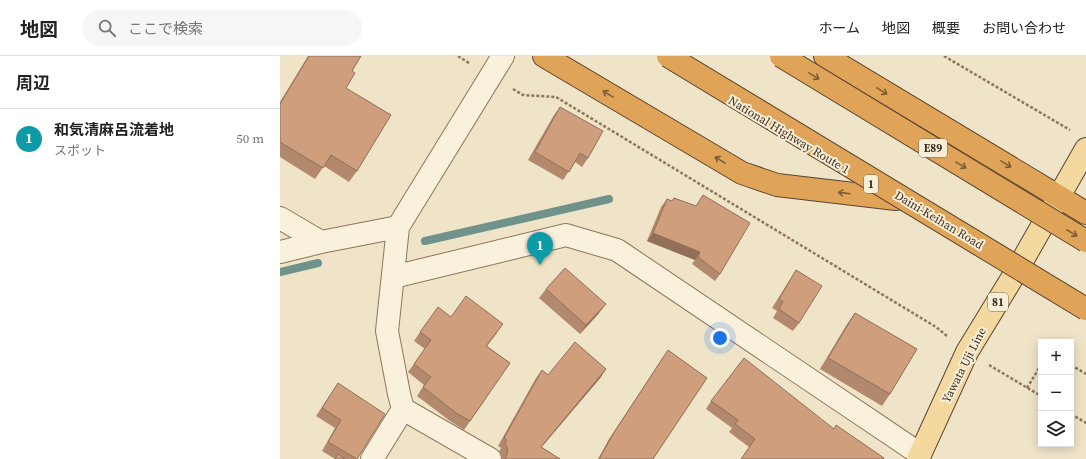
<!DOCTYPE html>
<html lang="ja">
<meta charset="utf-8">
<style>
:root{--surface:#fff;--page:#f6f6f6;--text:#222;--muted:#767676;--line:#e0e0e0;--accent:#b45309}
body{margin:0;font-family:"Source Serif 4","Noto Sans JP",serif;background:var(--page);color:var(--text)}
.controls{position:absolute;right:12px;bottom:12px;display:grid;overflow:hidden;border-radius:0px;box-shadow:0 2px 10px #0003}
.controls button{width:36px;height:36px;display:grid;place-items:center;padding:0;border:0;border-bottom:1px solid var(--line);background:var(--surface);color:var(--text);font:20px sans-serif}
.you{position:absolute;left:440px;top:282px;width:14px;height:14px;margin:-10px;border:3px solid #fff;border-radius:50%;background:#1a73e8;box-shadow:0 0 0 6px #1a73e833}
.badge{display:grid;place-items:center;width:26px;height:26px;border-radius:50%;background:var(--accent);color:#fff;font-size:13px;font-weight:700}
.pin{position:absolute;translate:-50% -33px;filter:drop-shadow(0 1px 2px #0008)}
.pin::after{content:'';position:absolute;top:21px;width:14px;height:12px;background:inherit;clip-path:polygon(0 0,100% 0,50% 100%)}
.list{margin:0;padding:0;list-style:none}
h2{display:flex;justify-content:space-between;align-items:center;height:52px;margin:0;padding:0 16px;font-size:17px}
h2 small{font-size:13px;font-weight:400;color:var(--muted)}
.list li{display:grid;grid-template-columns:26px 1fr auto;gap:12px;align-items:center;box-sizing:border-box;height:60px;padding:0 16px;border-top:1px solid var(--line)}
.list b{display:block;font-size:15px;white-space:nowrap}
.list p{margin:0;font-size:13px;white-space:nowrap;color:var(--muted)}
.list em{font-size:13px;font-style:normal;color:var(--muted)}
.icon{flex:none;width:22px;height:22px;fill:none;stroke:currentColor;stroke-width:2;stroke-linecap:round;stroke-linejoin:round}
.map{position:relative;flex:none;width:806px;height:403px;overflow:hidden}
header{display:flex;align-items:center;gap:24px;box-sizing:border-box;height:56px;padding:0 20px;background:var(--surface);border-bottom:1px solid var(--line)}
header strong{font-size:19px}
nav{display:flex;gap:22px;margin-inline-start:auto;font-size:14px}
.search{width:280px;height:36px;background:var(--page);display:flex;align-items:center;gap:10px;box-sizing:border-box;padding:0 14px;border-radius:22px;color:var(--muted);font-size:15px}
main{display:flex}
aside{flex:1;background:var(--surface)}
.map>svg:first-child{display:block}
</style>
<header>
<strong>地図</strong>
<div class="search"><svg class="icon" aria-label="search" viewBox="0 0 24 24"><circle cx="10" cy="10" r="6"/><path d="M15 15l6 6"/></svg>ここで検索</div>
<nav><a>ホーム</a><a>地図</a><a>概要</a><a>お問い合わせ</a></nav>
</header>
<main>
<aside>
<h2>周辺<small></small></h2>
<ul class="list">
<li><span class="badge" style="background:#0f9aa8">1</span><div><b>和気清麻呂流着地</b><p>スポット</p></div><em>50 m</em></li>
</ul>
</aside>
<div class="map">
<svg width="806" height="403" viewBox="0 0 806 403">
<rect width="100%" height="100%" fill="#f0e4c8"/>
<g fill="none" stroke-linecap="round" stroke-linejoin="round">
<path stroke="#6f938a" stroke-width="8" d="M145,185L329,143
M0,216L38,207"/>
<g stroke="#8d765c" stroke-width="24">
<path id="minor" d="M0,162L41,186
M0,196L41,186L118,171
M113,221L286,179L337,194L640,398
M123,353L210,403
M92,403L123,353L119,338L107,275L118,171L223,0"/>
</g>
<g stroke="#5b4430" stroke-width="24">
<path id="major" d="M638,403L687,296L737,214L806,93"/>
</g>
<g stroke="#5b4430" stroke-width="24">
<path id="highway" d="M264,0L462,117L497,129L616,143
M545,0L806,157"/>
</g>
<path stroke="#8d765c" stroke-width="2.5" stroke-dasharray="3 2" stroke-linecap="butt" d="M178,0L189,7
M664,0L790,74
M233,33L243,39L276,41L656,271L667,280
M709,309L761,340
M791,309L806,318
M747,332L761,309
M791,358L806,367"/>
<use href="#minor" stroke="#faf1dc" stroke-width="22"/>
<use href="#major" stroke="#f3d9a0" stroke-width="22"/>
<use href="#highway" stroke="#e0a458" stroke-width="22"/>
<g stroke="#5b4430" stroke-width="24" stroke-linecap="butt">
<path id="highway-bridge" d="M388,0L806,253
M501,0L806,185"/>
</g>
<use href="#highway-bridge" stroke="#e0a458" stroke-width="22"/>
</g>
<path fill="#b2896c" d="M28,0H81L72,15L66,32L77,115L69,126L44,110L35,123L0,101V46Z
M280,51L308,102L302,111L295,106L283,124L248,104L274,59Z
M423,139L440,218L435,225L412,208L415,204L367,185L381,151L387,143L392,145L394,142L416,150Z
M516,214L519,267L513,275L493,262L497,255L492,252Z
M266,233L319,257L300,278L259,242Z
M575,257L610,338L602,350L540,313L567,268Z
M171,261L217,277L207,290L230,307L184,374L170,365L137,340L144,329L128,316L145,293L134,285L140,276Z
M382,303L373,403H318L329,383Z
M262,314L268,319L321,321L261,391L280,403H222L219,395L221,392L218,390L256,322Z
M58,327L77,403H55L42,395L55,372L36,360Z
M431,345L554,373L603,403H461L469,391L449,376L452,372L426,353Z"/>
<path fill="#916f58" d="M373,177L420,196L415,204L367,185Z
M326,248L319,257L300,278L306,269Z
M326,313L321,321L255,399L261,391Z"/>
<path fill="#cf9f7d" stroke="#916f58" d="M29,0H81L72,15L75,17L66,32L111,59L77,115L51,99L43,112L0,86V48Z
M280,51L323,75L308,102L300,97L289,116L255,96Z
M423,139L470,167L440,218L418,201L420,196L373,177L387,143L392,145L394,142L416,150Z
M285,212L326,248L306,269L266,233Z
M516,214L542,230L519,267L499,253L503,246L499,243Z
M186,240L223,268L206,290L230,307L190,365L176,357L143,331L151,321L134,308L151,284L140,276L158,251L171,261Z
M575,257L637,293L610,338L548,302Z
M295,286L326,313L261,391L280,403H225L226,401L228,394L225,387L227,384L224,382L262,314L268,319Z
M388,294L427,322L373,403H319L335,375Z
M464,302L554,373L556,369L604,402L603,403H461L475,383L455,368L458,364L431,345Z
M58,327L105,358L77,403L48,386L61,364L42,352Z
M58,398L65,403H55Z"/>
<defs><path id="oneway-shaft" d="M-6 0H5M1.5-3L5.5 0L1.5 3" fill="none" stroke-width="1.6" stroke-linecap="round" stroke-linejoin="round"/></defs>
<g stroke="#7e5d36">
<use href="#oneway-shaft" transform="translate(534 20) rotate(31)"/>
<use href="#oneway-shaft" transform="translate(602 35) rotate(31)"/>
<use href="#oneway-shaft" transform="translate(328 38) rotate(-149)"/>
<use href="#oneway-shaft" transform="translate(440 104) rotate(-149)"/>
<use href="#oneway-shaft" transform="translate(726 108) rotate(31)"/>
<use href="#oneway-shaft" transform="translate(681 109) rotate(31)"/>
<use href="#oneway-shaft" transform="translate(564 137) rotate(-173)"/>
<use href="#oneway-shaft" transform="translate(792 177) rotate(31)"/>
</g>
<g text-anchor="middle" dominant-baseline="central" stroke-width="4" stroke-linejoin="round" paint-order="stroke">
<g fill="#f7eed8" stroke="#756857" stroke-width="1">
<rect x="639" y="83" width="28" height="18" rx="3"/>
<rect x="584" y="119" width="14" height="18" rx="3"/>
<rect x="708" y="237" width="20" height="18" rx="3"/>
</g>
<g font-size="11" font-weight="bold" fill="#3d2e20">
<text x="653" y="92">E89</text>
<text x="591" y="128">1</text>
<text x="718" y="246">81</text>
</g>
<g font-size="12" fill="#3d2e20" stroke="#f7eed8">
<text transform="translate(509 79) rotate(31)">National Highway Route 1</text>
<text transform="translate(659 164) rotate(31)">Daini-Keihan Road</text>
<text transform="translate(684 309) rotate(-63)">Yawata Uji Line</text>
</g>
</g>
</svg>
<div class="controls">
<button>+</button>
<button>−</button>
<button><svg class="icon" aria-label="layers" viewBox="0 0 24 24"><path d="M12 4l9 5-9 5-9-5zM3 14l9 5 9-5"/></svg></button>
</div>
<div class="you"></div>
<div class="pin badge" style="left:260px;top:209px;background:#0f9aa8">1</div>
</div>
</main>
